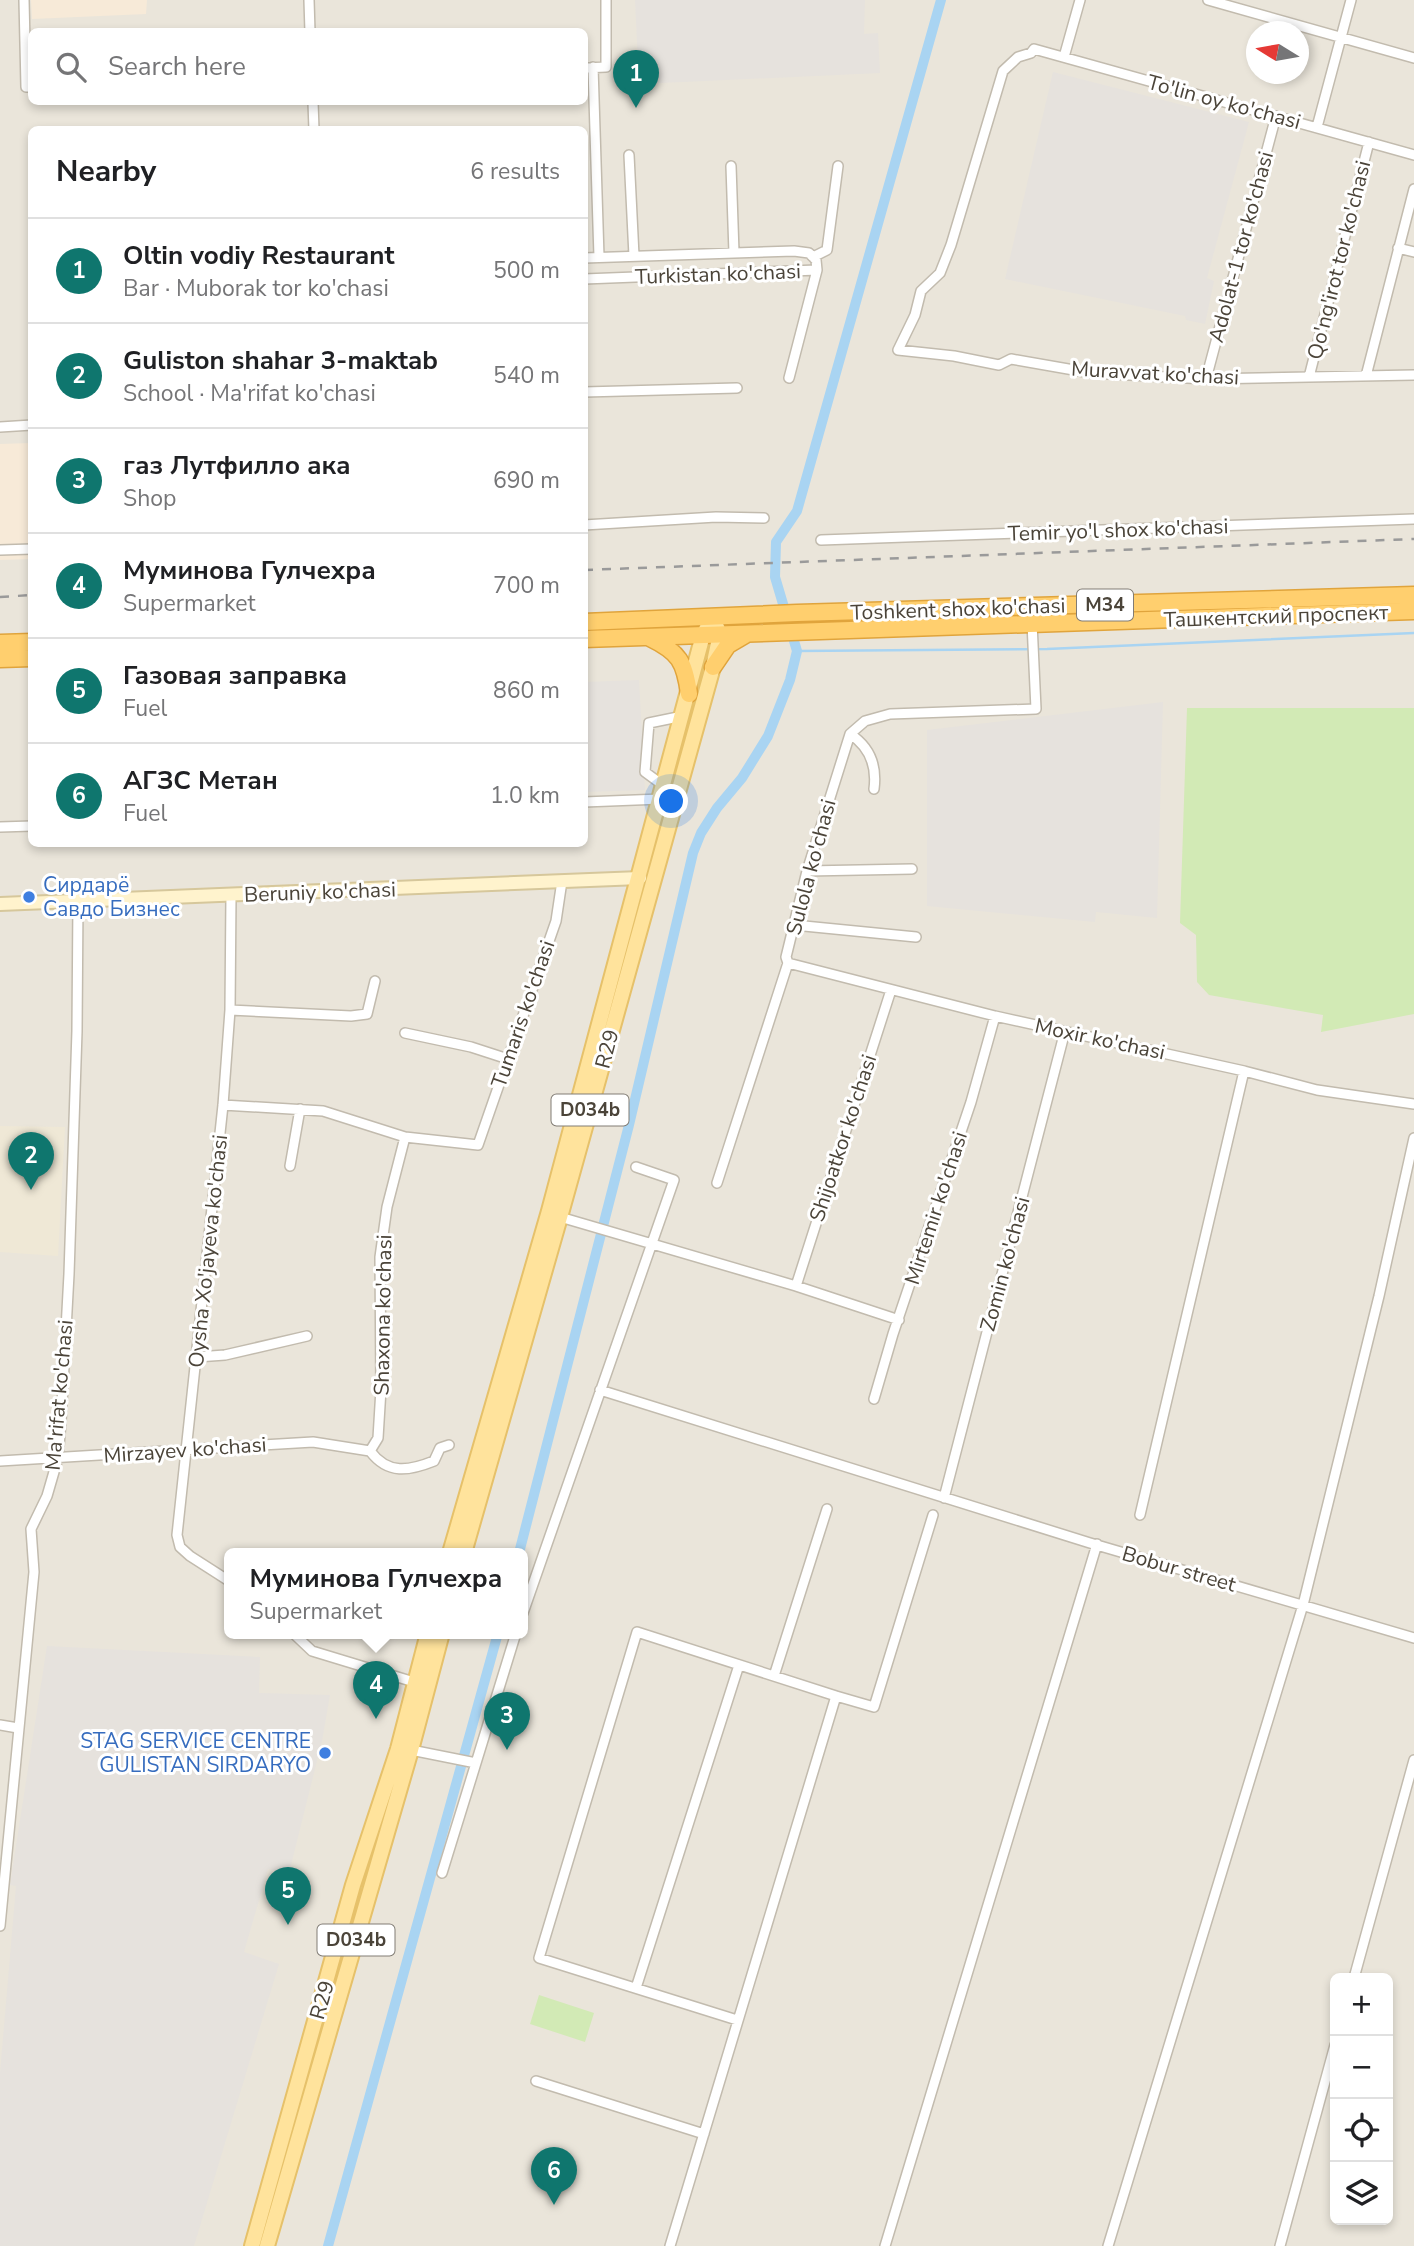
<!DOCTYPE html>
<meta charset="utf-8">
<style>
:root{--surface:#fff;--page:#f6f6f6;--text:#202124;--muted:#757577;--line:#e0e0e0;--accent:#0f766e}
body{margin:0;font-family:"Nunito Sans",sans-serif;background:var(--page);color:var(--text)}
.controls{position:absolute;right:21px;bottom:21px;display:grid;overflow:hidden;border-radius:10px;box-shadow:0 4px 10px #0003}
.controls button{width:63px;height:63px;display:grid;place-items:center;padding:0;border:0;border-bottom:2px solid var(--line);background:var(--surface);color:var(--text);font:35px sans-serif}
.compass{position:absolute;left:1246px;top:21px;width:63px;height:63px;border-radius:50%;background:var(--surface);box-shadow:0 4px 10px #0003;rotate:281deg}
.you{position:absolute;left:672px;top:802px;width:24px;height:24px;margin:-18px;border:5px solid #fff;border-radius:50%;background:#1a73e8;box-shadow:0 0 0 10px #1a73e833}
.badge{display:grid;place-items:center;width:46px;height:46px;border-radius:50%;background:var(--accent);color:#fff;font-size:23px;font-weight:700}
.pin{position:absolute;translate:-50% -58px;filter:drop-shadow(0 2px 4px #0008)}
.pin::after{content:'';position:absolute;top:37px;width:24px;height:21px;background:inherit;clip-path:polygon(0 0,100% 0,50% 100%)}
.popup{position:absolute;left:224px;top:1548px;width:304px;height:91px;box-sizing:border-box;display:grid;place-content:center;border-radius:10px;background:var(--surface);filter:drop-shadow(0 2px 5px #0005);font-size:23px;white-space:nowrap;color:var(--muted)}
.popup b{font-size:26px;color:var(--text)}
.popup::after{content:'';position:absolute;left:50%;top:100%;margin-left:-14px;border:14px solid transparent;border-top-color:var(--surface)}
.list{margin:0;padding:0;list-style:none}
h2{display:flex;justify-content:space-between;align-items:center;height:91px;margin:0;padding:0 28px;font-size:30px}
h2 small{font-size:23px;font-weight:400;color:var(--muted)}
.list li{display:grid;grid-template-columns:46px 1fr auto;gap:21px;align-items:center;box-sizing:border-box;height:105px;padding:0 28px;border-top:2px solid var(--line)}
.list b{display:block;font-size:26px;white-space:nowrap}
.list p{margin:0;font-size:23px;white-space:nowrap;color:var(--muted)}
.list em{font-size:23px;font-style:normal;color:var(--muted)}
.icon{flex:none;width:38px;height:38px;fill:none;stroke:currentColor;stroke-width:2;stroke-linecap:round;stroke-linejoin:round}
.map{position:relative;flex:none;width:1414px;height:2246px;overflow:hidden}
.search{position:absolute;background:var(--surface);box-shadow:0 4px 10px #0003;left:28px;top:28px;width:560px;height:77px;display:flex;align-items:center;gap:18px;box-sizing:border-box;padding:0 24px;border-radius:10px;color:var(--muted);font-size:26px}
.panel{position:absolute;background:var(--surface);box-shadow:0 4px 10px #0003;left:28px;top:126px;width:560px;height:721px;border-radius:10px}
.map>svg:first-child{display:block}
</style>
<div class="map">
<svg width="1414" height="2246" viewBox="0 0 1414 2246">
<rect width="100%" height="100%" fill="#f6f3ec"/>
<path fill="#eae5da" fill-rule="evenodd" d="M0,0H1414V2246H0ZM32,32H584V102H32ZM1256,32H1298V74H1256ZM32,130H584V844H32ZM229,1553H523V1633H229ZM1335,1978H1388V2220H1335Z"/>
<path fill="#f7ead8" d="M31,0H157H147L146,14L32,19Z
M31,443V559L0,560V444Z"/>
<path fill="#e6e2dd" d="M635,0H865L864,34L878,33L880,73L639,84Z
M1053,72L1249,122L1207,278L1214,281L1205,324L1186,320L1185,316L1005,279Z
M639,680L645,790L585,792L584,682Z
M1163,702L1157,918L1096,912L1095,922L927,906V730Z
M47,1646L260,1657L259,1693L330,1695L322,1741L289,1873L268,1869L244,1952L279,1964L194,2246H0V2073L16,1886L10,1885Z"/>
<path fill="#efe8d6" d="M0,1126L65,1127L58,1256L0,1252Z"/>
<path fill="#d2eab5" d="M1187,708H1414V1014L1321,1032L1323,1015L1209,995L1197,982L1196,935L1180,923Z
M539,1995L594,2013L585,2042L530,2024Z"/>
<g fill="none" stroke-linecap="round" stroke-linejoin="round">
<path stroke="#a9d4f2" stroke-width="2.5" d="M797,651L1047,649L1414,633"/>
<path stroke="#a9d4f2" stroke-width="10" d="M519,1553L629,1125L693,853L701,833L717,808L742,778L768,736L790,680L797,651L775,577L776,542L797,511L941,0
M328,2246L498,1633"/>
<g stroke="#c2bbae" stroke-width="12">
<path id="street" d="M24,0L26,87H32
M309,0L310,32
M1208,0L1414,58
M1064,57L1080,0
M593,67L599,257
M584,68L606,67V0
M313,102L314,130
M1317,127L1351,0
M629,155L634,256
M1414,155L1034,49L1031,53L1018,57L1003,71L951,245L940,273L921,291L915,315L898,350L954,356L999,365L1011,359L1091,373L1206,379L1414,375
M731,166L734,253
M1398,248L1414,252
M813,257L827,250L838,166
M584,258L794,251L809,253L816,260L817,270L789,378
M584,279L817,270
M1366,376L1414,189
M1309,377L1369,142
M1206,379L1276,116
M584,392L737,388
M0,427L32,425
M584,525L716,517L764,518
M821,540L1414,519
M0,550L32,549
M850,734C870,747 877,766 874,789
M664,786L645,772L649,723L683,716
M584,802L661,799
M0,827L32,826
M807,871L912,869
M794,925L916,937
M788,963L995,1016L1244,1071L1317,1090L1414,1104
M230,1010L351,1016L367,1014L375,981
M405,1033L471,1047L508,1059
M223,1105L323,1111L405,1137L478,1145L556,921L562,881
M290,1166L300,1109
M717,1183L788,963L786,957L807,871L850,734L865,721L890,714L1036,709L1032,623
M560,1217L796,1286L899,1320
M796,1286L891,990
M197,1357L225,1355L307,1336
M600,1390L1090,1543L1414,1638
M874,1399L893,1334L971,1102L995,1016
M370,1451L378,1438L381,1389L380,1257L387,1207L405,1137
M370,1451C388,1475 409,1471 434,1461L440,1448L449,1445
M0,1461L313,1442L370,1451
M944,1498L1065,1031
M1140,1515L1244,1071
M229,1581L190,1556L180,1547L177,1535L223,1105L230,1010L231,895
M523,1613L674,1180L636,1167
M293,1633L312,1651L414,1682
M774,1676L827,1509
M0,1725L18,1728
M411,1750L476,1763L516,1633
M442,1873L476,1763
M0,1926L34,1572L31,1529L47,1496L58,1458L61,1422L69,1274L77,1031L78,901
M1354,1978L1414,1760
M636,1988L739,1665
M737,2020L539,1958L637,1632L836,1696
M536,2081L704,2134
M670,2246L836,1696L874,1707L933,1515
M885,2246L1097,1544
M1108,2246L1303,1605L1379,1296L1414,1138
M1280,2246L1335,2045"/>
</g>
<g stroke="#d6c79b" stroke-width="16">
<path id="secondary" d="M0,904L640,878"/>
</g>
<g stroke="#e6c16a" stroke-width="18">
<path id="primary" d="M450,1553L549,1211L703,635L713,617
M464,1553L560,1217L713,667L720,634L716,625
M252,2246L353,1885L398,1749L428,1633
M267,2246L411,1750L442,1633"/>
</g>
<g stroke="#e0a43c" stroke-width="19">
<path id="highway" d="M584,622L797,613L1414,595
M650,638C679,652 685,662 689,694
M584,639L1414,611
M0,643L32,642
M0,659L32,658
M713,667L728,645L745,635"/>
</g>
<use href="#street" stroke="#fff" stroke-width="9"/>
<use href="#secondary" stroke="#fff3cd" stroke-width="12"/>
<use href="#primary" stroke="#ffe39c" stroke-width="14"/>
<use href="#highway" stroke="#ffcf6e" stroke-width="16"/>
<path stroke="#9a9a9a" stroke-width="2.5" stroke-dasharray="9 9" stroke-linecap="butt" d="M584,570L1414,539
M0,597L32,595"/>
</g>
<g fill="#3f7fe0" stroke="#fff" stroke-width="2.5">
<circle cx="29" cy="897" r="7"/>
<circle cx="325" cy="1753" r="7"/>
</g>
<g text-anchor="middle" dominant-baseline="central" stroke-width="6" stroke-linejoin="round" paint-order="stroke">
<g fill="#fff" stroke="#817c74" stroke-width="2">
<rect x="1077" y="589.5" width="56" height="31" rx="5"/>
<rect x="551.5" y="1094.5" width="77" height="31" rx="5"/>
<rect x="317.5" y="1924.5" width="77" height="31" rx="5"/>
</g>
<g font-size="19" font-weight="bold" fill="#4b4439">
<text x="1105" y="605">M34</text>
<text x="590" y="1110">D034b</text>
<text x="356" y="1940">D034b</text>
</g>
<g font-size="21" fill="#4b4439" stroke="#fff">
<text transform="translate(1224 102) rotate(15)">To'lin oy ko'chasi</text>
<text transform="translate(1241 247) rotate(-75)">Adolat-1 tor ko'chasi</text>
<text transform="translate(1339 260) rotate(-76)">Qo'ng'irot tor ko'chasi</text>
<text transform="translate(718 274) rotate(-2)">Turkistan ko'chasi</text>
<text transform="translate(1155 373) rotate(3)">Muravvat ko'chasi</text>
<text transform="translate(1118 530) rotate(-2)">Temir yo'l shox ko'chasi</text>
<text transform="translate(958 609) rotate(-2)">Toshkent shox ko'chasi</text>
<text transform="translate(1276 616) rotate(-2)">Ташкентский проспект</text>
<text transform="translate(811 867) rotate(-75)">Sulola ko'chasi</text>
<text transform="translate(320 892) rotate(-2)">Beruniy ko'chasi</text>
<text transform="translate(523 1014) rotate(-71)">Tumaris ko'chasi</text>
<text transform="translate(1100 1039) rotate(12)">Moxir ko'chasi</text>
<text transform="translate(607 1049) rotate(-75)">R29</text>
<text transform="translate(843 1138) rotate(-72)">Shijoatkor ko'chasi</text>
<text transform="translate(936 1208) rotate(-72)">Mirtemir ko'chasi</text>
<text transform="translate(208 1251) rotate(-84)">Oysha Xo'jayeva ko'chasi</text>
<text transform="translate(1005 1264) rotate(-75)">Zomin ko'chasi</text>
<text transform="translate(383 1315) rotate(-89)">Shaxona ko'chasi</text>
<text transform="translate(59 1395) rotate(-85)">Ma'rifat ko'chasi</text>
<text transform="translate(185 1450) rotate(-4)">Mirzayev ko'chasi</text>
<text transform="translate(1179 1569) rotate(16)">Bobur street</text>
<text transform="translate(322 2000) rotate(-74)">R29</text>
</g>
<g font-size="21" fill="#366cbe" stroke="#fff" text-anchor="start">
<text x="43" y="885">Сирдарё<tspan x="43" dy="24">Савдо Бизнес</tspan></text>
<text x="311" y="1741" text-anchor="end">STAG SERVICE CENTRE<tspan x="311" dy="24">GULISTAN SIRDARYO</tspan></text>
</g>
</g>
</svg>
<div class="controls">
<button>+</button>
<button>−</button>
<button><svg class="icon" aria-label="locate" viewBox="0 0 24 24"><circle cx="12" cy="12" r="6"/><path d="M12 2v4M12 18v4M2 12h4M18 12h4"/></svg></button>
<button><svg class="icon" aria-label="layers" viewBox="0 0 24 24"><path d="M12 4l9 5-9 5-9-5zM3 14l9 5 9-5"/></svg></button>
</div>
<svg class="compass" viewBox="-18 -18 36 36"><path d="M0-13l5 13h-10z" fill="#e53935"/><path d="M0 13l5-13h-10z" fill="#757577"/></svg>
<div class="you"></div>
<div class="pin badge" style="left:636px;top:108px">1</div>
<div class="pin badge" style="left:31px;top:1190px">2</div>
<div class="pin badge" style="left:507px;top:1750px">3</div>
<div class="pin badge" style="left:376px;top:1719px">4</div>
<div class="popup"><b>Муминова Гулчехра</b>Supermarket</div>
<div class="pin badge" style="left:288px;top:1925px">5</div>
<div class="pin badge" style="left:554px;top:2205px">6</div>
<div class="search"><svg class="icon" aria-label="search" viewBox="0 0 24 24"><circle cx="10" cy="10" r="6"/><path d="M15 15l6 6"/></svg>Search here</div>
<section class="panel">
<h2>Nearby<small>6 results</small></h2>
<ul class="list">
<li><span class="badge">1</span><div><b>Oltin vodiy Restaurant</b><p>Bar · Muborak tor ko'chasi</p></div><em>500 m</em></li>
<li><span class="badge">2</span><div><b>Guliston shahar 3-maktab</b><p>School · Ma'rifat ko'chasi</p></div><em>540 m</em></li>
<li><span class="badge">3</span><div><b>газ Лутфилло ака</b><p>Shop</p></div><em>690 m</em></li>
<li><span class="badge">4</span><div><b>Муминова Гулчехра</b><p>Supermarket</p></div><em>700 m</em></li>
<li><span class="badge">5</span><div><b>Газовая заправка</b><p>Fuel</p></div><em>860 m</em></li>
<li><span class="badge">6</span><div><b>АГЗС Метан</b><p>Fuel</p></div><em>1.0 km</em></li>
</ul>
</section>
</div>
